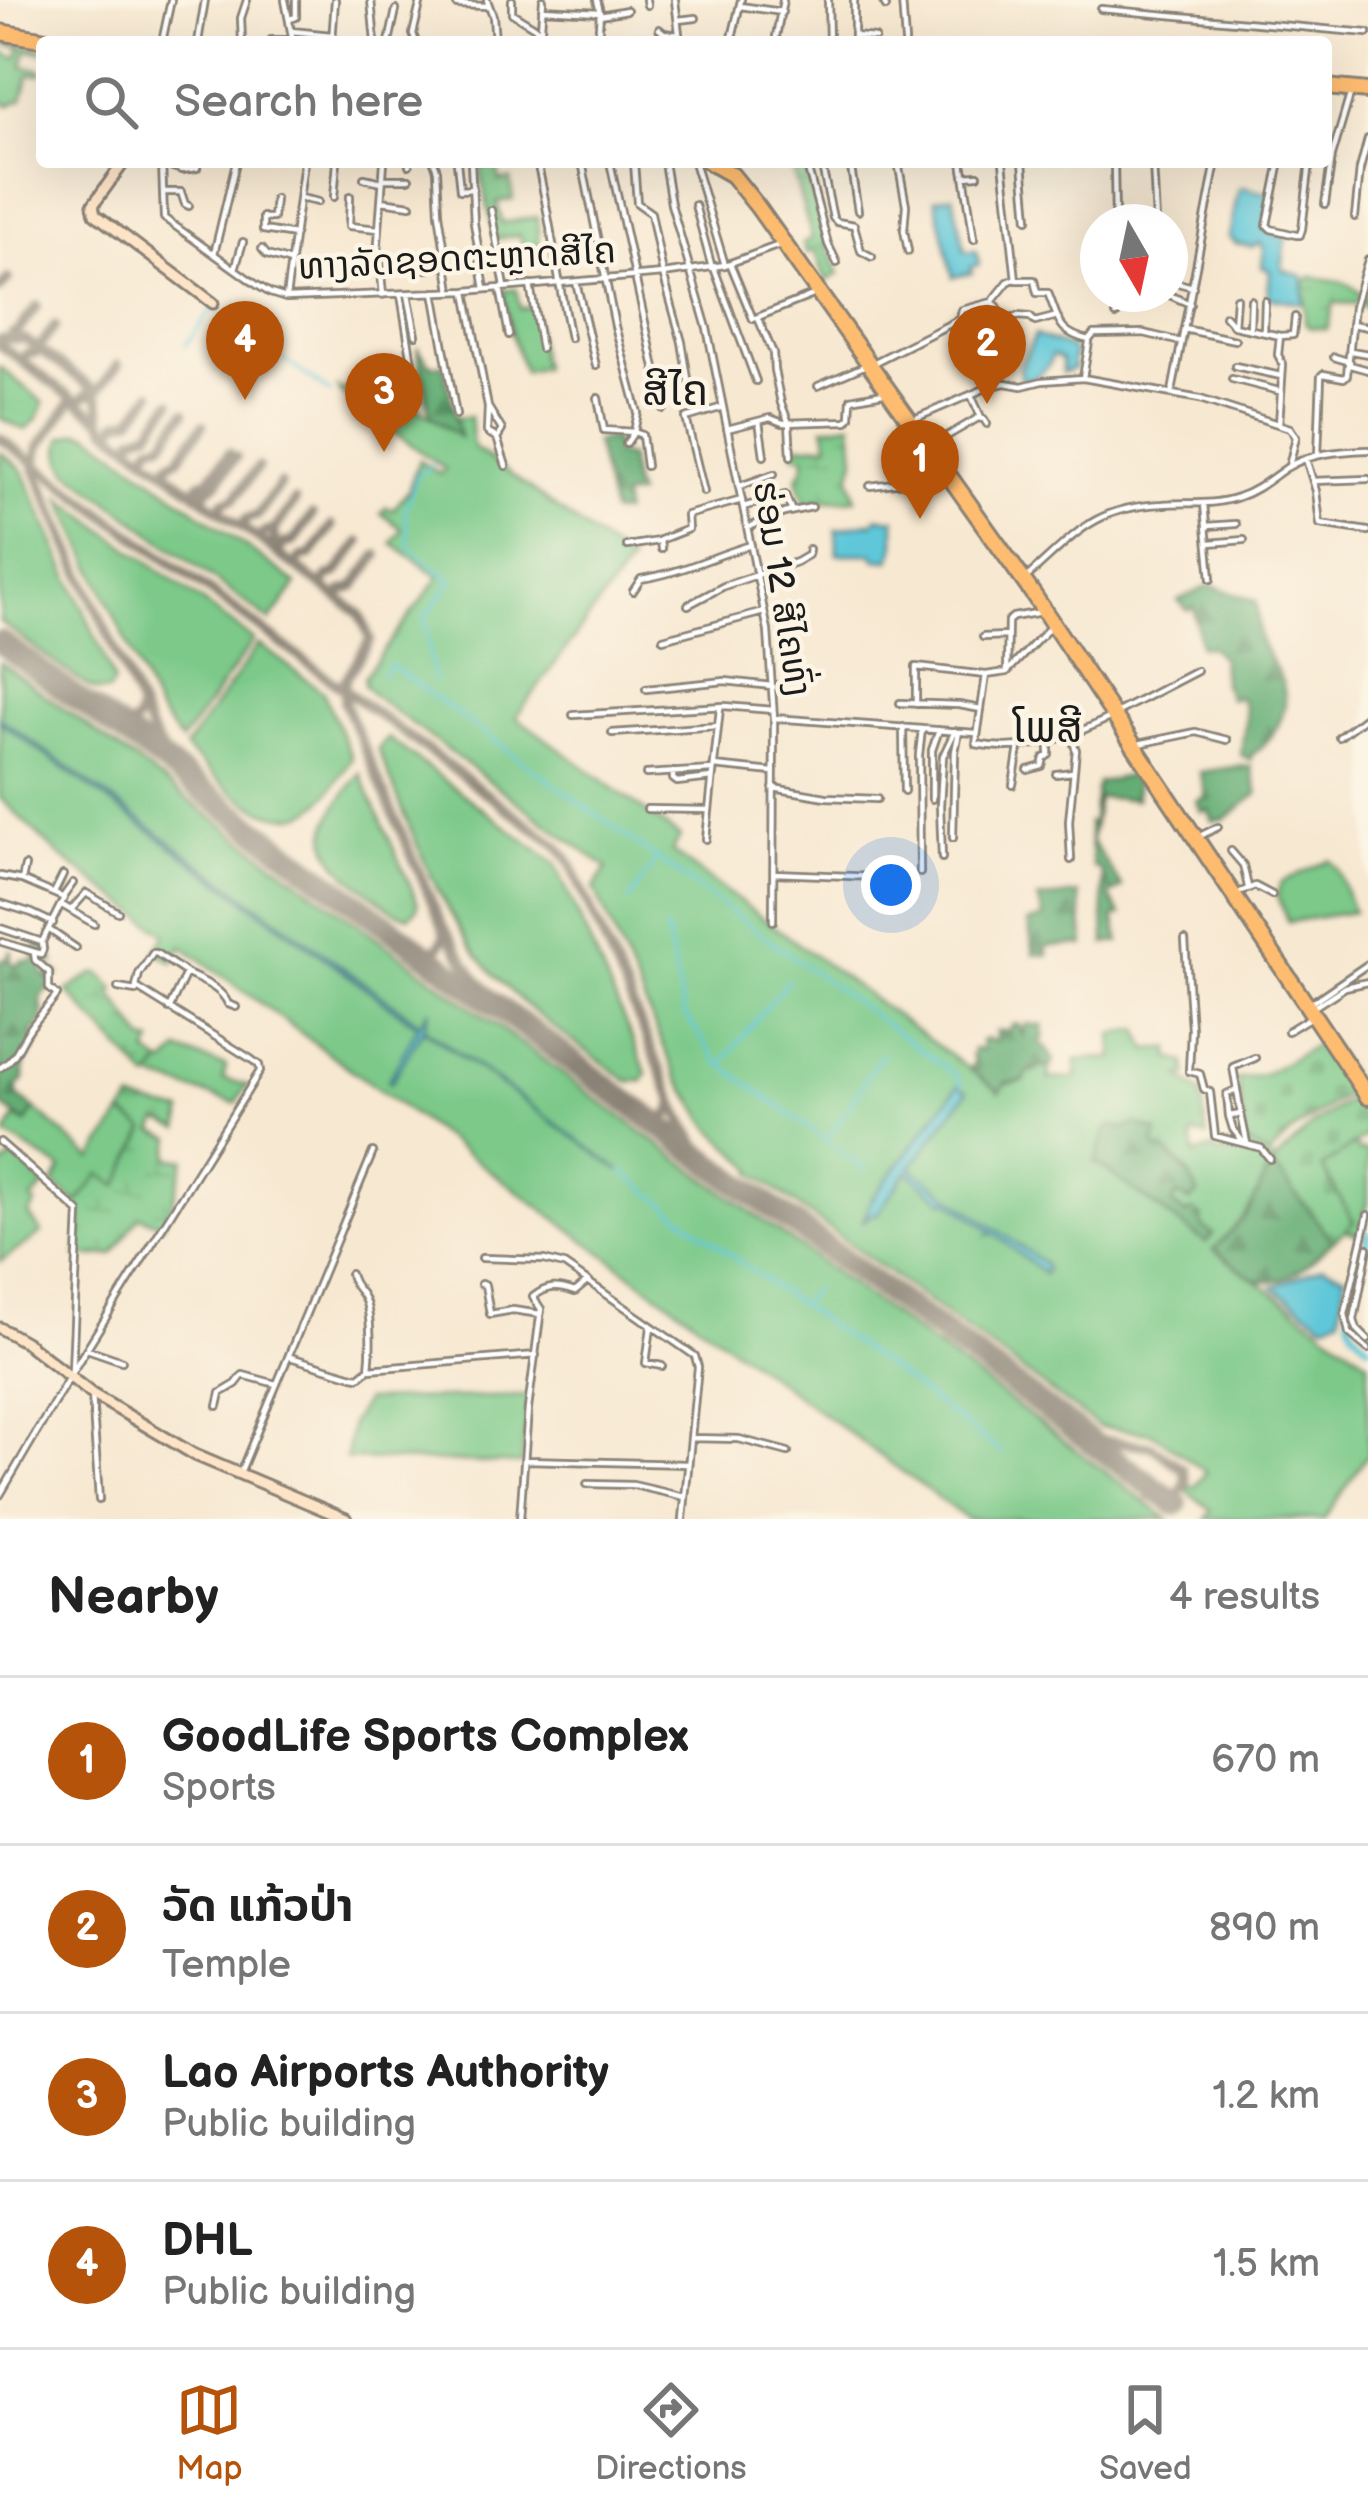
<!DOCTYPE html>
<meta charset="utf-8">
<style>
:root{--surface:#fff;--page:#f2f2f2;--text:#222;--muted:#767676;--line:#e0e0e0;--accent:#b45309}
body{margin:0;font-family:"Balsamiq Sans","Noto Sans Lao",sans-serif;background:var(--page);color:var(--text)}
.compass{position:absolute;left:1080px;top:204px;width:108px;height:108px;border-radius:50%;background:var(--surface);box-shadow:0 12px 48px #0002;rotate:171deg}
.you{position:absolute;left:891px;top:885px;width:42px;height:42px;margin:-30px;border:9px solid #fff;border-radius:50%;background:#1a73e8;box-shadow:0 0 0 18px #1a73e833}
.badge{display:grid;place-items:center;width:78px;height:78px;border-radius:50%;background:var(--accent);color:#fff;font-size:39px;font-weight:700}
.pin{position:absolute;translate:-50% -99px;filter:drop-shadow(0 3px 6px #0008)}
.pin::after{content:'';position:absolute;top:63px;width:42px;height:36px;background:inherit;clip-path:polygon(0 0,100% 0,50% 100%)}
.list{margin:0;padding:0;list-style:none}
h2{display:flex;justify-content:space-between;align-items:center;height:156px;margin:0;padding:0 48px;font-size:51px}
h2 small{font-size:39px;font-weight:400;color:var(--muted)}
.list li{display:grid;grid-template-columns:78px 1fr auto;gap:36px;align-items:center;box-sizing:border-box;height:168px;padding:0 48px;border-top:3px solid var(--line)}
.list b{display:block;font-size:45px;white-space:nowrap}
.list p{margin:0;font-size:39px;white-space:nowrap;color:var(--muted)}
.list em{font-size:39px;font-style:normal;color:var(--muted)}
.icon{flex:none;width:66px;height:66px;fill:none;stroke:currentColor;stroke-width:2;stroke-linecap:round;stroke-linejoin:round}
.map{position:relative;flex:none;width:1368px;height:1519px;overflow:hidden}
.search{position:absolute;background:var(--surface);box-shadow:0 12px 48px #0002;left:36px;right:36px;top:36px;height:132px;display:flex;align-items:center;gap:30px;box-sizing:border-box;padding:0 42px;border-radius:12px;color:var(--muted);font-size:45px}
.sheet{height:828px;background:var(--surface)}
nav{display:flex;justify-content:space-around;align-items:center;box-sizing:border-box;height:168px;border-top:3px solid var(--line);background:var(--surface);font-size:33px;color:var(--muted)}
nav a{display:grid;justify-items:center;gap:6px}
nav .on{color:var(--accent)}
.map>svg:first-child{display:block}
</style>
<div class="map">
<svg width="1368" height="1519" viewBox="0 0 1368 1519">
<defs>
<pattern id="forest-firs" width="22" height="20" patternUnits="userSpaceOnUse" patternTransform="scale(3)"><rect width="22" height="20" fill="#64ad75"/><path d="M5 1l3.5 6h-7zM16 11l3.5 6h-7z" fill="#528c5f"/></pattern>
<pattern id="wetland-marsh" width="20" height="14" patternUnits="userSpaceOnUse" patternTransform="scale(3)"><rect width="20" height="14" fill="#7bc989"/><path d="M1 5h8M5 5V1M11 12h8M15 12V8" fill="none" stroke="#6aac76"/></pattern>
<pattern id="cemetery-stones" width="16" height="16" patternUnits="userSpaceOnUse" patternTransform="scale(3)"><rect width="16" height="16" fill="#7bc989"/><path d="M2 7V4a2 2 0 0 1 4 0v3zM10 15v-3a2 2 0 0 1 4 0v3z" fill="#6aac76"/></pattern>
</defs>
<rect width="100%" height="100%" fill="#fcf5e5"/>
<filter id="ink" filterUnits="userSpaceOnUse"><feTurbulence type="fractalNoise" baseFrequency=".00833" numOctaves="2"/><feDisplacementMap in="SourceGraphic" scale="24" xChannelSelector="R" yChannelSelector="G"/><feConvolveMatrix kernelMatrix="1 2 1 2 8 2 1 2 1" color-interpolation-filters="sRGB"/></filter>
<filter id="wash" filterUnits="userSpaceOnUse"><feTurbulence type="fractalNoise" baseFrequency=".004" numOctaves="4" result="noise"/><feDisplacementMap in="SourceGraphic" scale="48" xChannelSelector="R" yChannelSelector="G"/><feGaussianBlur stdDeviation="2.7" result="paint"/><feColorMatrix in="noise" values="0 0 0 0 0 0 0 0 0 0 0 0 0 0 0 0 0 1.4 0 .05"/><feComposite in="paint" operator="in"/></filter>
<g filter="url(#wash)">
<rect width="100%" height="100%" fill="#f7e8d1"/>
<path fill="#7bc989" stroke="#4c7252" stroke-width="3" fill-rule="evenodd" d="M0,41L42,48V52L27,50L23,66L42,70V74L29,75L22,100L8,106L0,99V51L16,58L22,48L0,44Z
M498,164L499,181L510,179L513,199L497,202L502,223L537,217L540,251L531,252L532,262L526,263L520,235L495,239L482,181L481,167Z
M516,289L520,309L532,306L542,368L524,372L511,333L503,291Z
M0,367L44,403L38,418L25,430L0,418Z
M354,379L379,396L387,386L458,436L455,418L470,417L473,447L630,562L516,717L680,837L672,852L999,1091L1006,1084L1024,1081L1027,1073L1041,1066L1050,1068L1049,1079L1076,1078L1077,1060L1114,1058L1113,1034L1139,1029L1147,1050L1170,1048V1058L1185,1062L1188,1075L1181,1077L1201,1093L1207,1137L1195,1134L1192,1138L1195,1155L1213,1149L1217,1153L1237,1152L1245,1145L1263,1148L1273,1162C1263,1173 1262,1187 1255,1200C1244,1219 1229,1234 1214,1250L1368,1361V1454L1324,1519H1206L1212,1510L1186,1491L1191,1485L1195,1487L1206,1472L1152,1433L1099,1427L753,1173L754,1169L712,1129L677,1077L594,888L607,868L374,696L364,685L365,675L439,577L392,543L402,529L381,513L386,507L393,510L408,491L419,460L440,474L445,469L339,393L338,388L344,392ZM1135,1125L1144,1128L1158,1152L1163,1149C1183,1166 1197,1173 1191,1201L1177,1195L1172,1204L1212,1234L1206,1243L1096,1163L1103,1143Z
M81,432L92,435L297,584L270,621L69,472C60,461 57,450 63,437Z
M0,452L22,469L108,665L114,683L108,692L97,691L84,684L0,622Z
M61,498L254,640L181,742L157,710Z
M259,644L323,692L352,758C343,773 332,791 319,804C276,844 214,777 185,748Z
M0,662L1033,1418L1168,1519H967L182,946L173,962L156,951L166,934L60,856L0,798Z
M388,738L555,863L645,1068L647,1073L643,1081H628C573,1040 506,1000 468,942C429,884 405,814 378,749Z
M360,773L418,903L417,909L410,916C394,915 383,901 369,892C308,847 319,827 360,773Z
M1330,860L1338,870L1353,912L1288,922L1277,895L1281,882Z
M179,1051L226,1066L223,1079L248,1085L236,1103L151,1078L162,1063L166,1064Z
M35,1109L92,1159L123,1114L146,1130L118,1187L100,1175L77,1203L53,1184L62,1169L6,1135L16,1117L26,1122Z
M1355,1144L1359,1152L1365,1150L1368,1156V1200L1360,1235L1345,1230L1353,1222L1322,1167Z
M15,1156L45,1186L32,1199L36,1204L29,1215L42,1233L0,1262V1169Z
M528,1396L522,1464L346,1459L351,1423L366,1400Z"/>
<path fill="url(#forest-firs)" stroke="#406448" stroke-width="3" d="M417,347L431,365L443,364L460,437L430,415Z
M613,438L617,455L629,457L633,486L637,495L622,497L624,513H612L595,442Z
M1210,585L1256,601C1259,613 1257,626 1260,639C1265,654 1277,667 1282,682C1293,713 1273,737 1251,756V760L1241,755C1242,735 1250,717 1241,698L1230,699L1223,684L1221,658L1211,647L1200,646L1194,608L1187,610L1178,600Z
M1239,766L1251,767L1258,794L1225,819L1213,821L1208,809L1201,812L1197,801L1206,796L1200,772Z
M1132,775L1136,782V799L1098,798L1091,840L1122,887L1109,896L1121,915L1114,917L1120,942L1105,944L1102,871L1093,867L1088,823H1092L1097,783Z
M1079,894L1085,945L1049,946L1046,948L1048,955L1034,954L1028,923L1044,918L1038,899Z
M38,944L50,947L54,963L44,965L42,973L48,978L53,970L59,974L51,980L48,991L42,995L41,1008L44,1010L40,1026L30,1034L39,1040L24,1064V1080L18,1086L17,1096L35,1109L26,1123L1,1105L0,963L2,959L7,960L10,951L12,952L10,962L19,965L22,960L30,962L36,956L33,950Z
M1019,1024L1023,1036L1026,1024L1043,1025L1044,1037L1039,1042L1045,1046L1054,1061L1050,1068L1041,1066L1035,1071L1027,1073L1024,1081L1006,1083L1000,1092L969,1069L975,1062L972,1055L973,1049L982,1050L981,1041L986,1039L996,1042V1031H1009L1012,1025Z
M1135,1124L1158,1132L1155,1144L1158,1151L1163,1149C1178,1163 1193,1176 1198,1195L1190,1201L1177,1195L1172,1204L1186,1215L1187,1212L1193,1211L1202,1217V1226L1213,1234L1206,1243L1095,1162L1100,1152L1099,1148L1103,1143V1134L1112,1125L1124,1129Z
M1272,1164L1333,1241C1313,1260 1280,1293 1253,1278C1239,1270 1227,1259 1214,1249C1229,1234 1244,1220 1254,1201C1261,1189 1263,1175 1272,1164Z"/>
<path fill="url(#wetland-marsh)" stroke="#4c7252" stroke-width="3" d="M790,162H803L829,250L839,274L826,281L815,250L807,253L803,243L812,238Z
M1310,277C1328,279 1351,279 1361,296L1368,297V308L1359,304L1334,303L1327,329L1308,327L1305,322L1304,282Z
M852,423L855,459L850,477L856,499L805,503L797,479L804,467L805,456L795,455L794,446L829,444L824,427Z
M93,974H101L115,989L112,994L145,1041L153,1043L148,1054L162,1063L149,1080L67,991Z
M132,1101L183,1112L180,1129L159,1121L154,1131L172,1138L169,1158L185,1159L171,1208L163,1225L139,1216L113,1255L77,1257L81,1219L77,1203L100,1174L118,1186L146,1130L123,1114Z"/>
<path fill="url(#cemetery-stones)" stroke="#4c7252" stroke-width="3" d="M1326,1039L1358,1086L1292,1132L1269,1156L1247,1142L1237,1079L1263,1075Z
M1361,1091L1368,1101V1135L1322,1167L1354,1222L1333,1241L1272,1164L1314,1124Z"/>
<path fill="#5ec7d9" stroke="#3d727a" stroke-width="3" d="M1242,187L1271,194L1264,230L1286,238L1282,269L1303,276V304L1268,297L1270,271L1262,267L1264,248L1260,243L1253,247L1236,243L1229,237L1238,191Z
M953,195L965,252L976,251L979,265L971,267L972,273L953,277L935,199Z
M1035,335L1071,348L1075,356L1072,362L1075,368L1062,373V360L1052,355C1049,370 1037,379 1021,380L1019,369Z
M878,517L895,519V545L891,560L875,559L874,554H837L836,530L869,522L871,524Z
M0,718L420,1023L430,1009L424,1028L621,1171L423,1029L391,1083L388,1081L418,1026L0,722Z
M959,1085L967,1092L911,1168L1043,1263L1046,1269L1044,1274L993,1233L988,1235L991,1231L947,1199L944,1201L907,1172L877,1214L870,1215L862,1223L872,1199Z
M1322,1266L1346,1275L1340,1316L1324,1323L1273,1287Z"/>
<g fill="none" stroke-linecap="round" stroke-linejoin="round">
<path stroke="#5ec7d9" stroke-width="3" d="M242,329L264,345
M185,346L211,311L218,312L235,324
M271,350L331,393
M348,406L359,414
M431,465L424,471L418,472L405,510L410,549L452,581L425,618L434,681
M382,675L390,665L957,1076L962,1086
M629,901L658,857
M666,929L683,1012L718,1062L865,1169
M724,1063L728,1055L788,980
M829,1138L882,1053
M622,1171L741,1263L896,1373L1002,1453
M803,1302L813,1289"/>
<path stroke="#5ec7d9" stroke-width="6" d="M1368,1233L1349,1319L1353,1330L1368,1345"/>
<path stroke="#8a8276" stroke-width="10" d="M0,289L8,279
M12,334H16L37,306
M0,339H25L91,387L99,398L102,420
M0,345L102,420L107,428L360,614L370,640L345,680L344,702L442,925L473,974L520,1023
M21,361L26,354L35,353L55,326
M73,399L38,449L35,469L151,732L173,769
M79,403L86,395L96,393L118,365
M113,433L117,422L132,418L152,393
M0,438L558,846L569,861L682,1119L711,1163
M131,446L134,437L150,431L171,402
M145,456L151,445L163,442L185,412
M166,471L169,463L179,458L203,425
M196,493L199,484L209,479L229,453
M204,499L205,492L216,484L236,457
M220,511L223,502L234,499L258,467
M242,527L246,519L257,516L280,484
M275,529L295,501
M260,540L264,532L275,529L274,541L268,546
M278,554L283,544L293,542L312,515
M295,566L301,557L311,555L332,526
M322,586L328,576L336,574L360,542
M339,598L343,591L354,587L378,555
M114,725L132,726L138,720L140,710
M417,948L429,951L439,947L445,936L443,928
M648,1117C661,1123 674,1117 673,1101
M1067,1424L1092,1439L1151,1446L1183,1469L1186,1481L1179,1495L1161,1501L1150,1496L1136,1474"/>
<path stroke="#8a8276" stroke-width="24" d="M0,642L1176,1504"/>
</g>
</g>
<g filter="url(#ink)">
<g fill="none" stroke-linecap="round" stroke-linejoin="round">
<g stroke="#8a8276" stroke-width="10">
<path id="street" d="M285,0L293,42
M371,0L375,42
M487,0L493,16L495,42
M512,0V13L541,31
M597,0L600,12L598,42
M646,0L647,5
M675,0L680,42
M828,0L829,42
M882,0L886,7
M902,0L905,42
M457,5L487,6
M740,6L782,12
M542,9L600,12V15L627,10
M1101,9L1368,33
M290,19L296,17V0
M678,20L696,18
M659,29L664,33L679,35
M291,31L332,35
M854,36L875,38
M271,40H292
M162,42L171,0
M198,42L205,0
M242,42L241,18L247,0
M332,42L335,0
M389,42L396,10
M416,42L413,34L421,0
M540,42L543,0
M731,42L741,0
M775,42L783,0
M854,42V0
M162,162L164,218L257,285L270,293L286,298L466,291L663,274L725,265L782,244
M408,162L409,165
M434,162L437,170L439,213L451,291
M457,162L460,190L473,189
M471,162L474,223L485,289
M537,162C551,220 557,279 570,338
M582,162L615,326L638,413L634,432L626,444
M610,162L664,409
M634,162L637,203L651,213L663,274L682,342L689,385
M664,162L671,204L707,328L768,631L774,718L773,921
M694,162L725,265
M806,162L828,244L837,263
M821,162L833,218L837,222L854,225L861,251L872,257
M850,162L858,211
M898,162L906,205L904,230L908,251
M962,162L974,239
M1003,162L1016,280H1034L1037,293H1048C1059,319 1057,333 1089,340L1094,334L1144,333L1181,342
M1023,162L1028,219
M1114,162L1115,222
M1153,162L1156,222
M1280,162L1267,225L1271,229L1296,235H1300L1302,229L1310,162
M163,164L182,170L197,168L198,162
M964,176L978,175
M364,178L382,182
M384,179H409
M163,192H181L185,204L189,206
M350,196L349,226L379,229
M334,197L337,162
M300,198L318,202
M381,201L411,205
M1325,204L1332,156L1350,95
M695,205L712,268
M491,210L505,287
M263,217V230L295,235
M1355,217L1360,169L1368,139
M263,218H273L275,199
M262,249L267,255L291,262
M214,254L236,162
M730,263L753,319L813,295
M714,268L756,381
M235,269L243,242
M426,269L447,266
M1170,281L1193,287
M576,282L596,366
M530,285L541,349
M500,288L509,335
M434,292L456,415
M466,292L488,407L487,432L497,438L502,430L488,407
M408,294L416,335
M1167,294L1190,304
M383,295L378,243L384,162
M401,295L418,400
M286,298L304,162
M1236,298L1234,326L1280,336
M992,302L1008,282L1016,278
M1116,315L1117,294
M1225,316L1234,326
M758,318L773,353L774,370L781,403L789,423L791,456
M1352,324L1368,327
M1184,329L1235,340
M1250,329L1251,300
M1264,332L1265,301
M1280,336L1293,335L1295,317
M1351,351L1368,354
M1334,357L1350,362
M875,362L960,319L962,310L992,302L997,306L1005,322L1018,316L1030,317L1035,322L1054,317
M1350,365L1368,370
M1235,366L1281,376
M1083,378L1089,342
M1232,379L1279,391
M818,386L864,366
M1172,392L1216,162
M971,395L981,417
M598,398L604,430L634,432L642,435L646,466
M914,419L991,386L1005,383L1022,386L1042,381L1083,378L1200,399L1290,428L1296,437L1289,466
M759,421L764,456
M1279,424L1283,364L1278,355L1280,336
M727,429L770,418L783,423L847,421L850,417L851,399L883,393
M497,438L506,466
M932,445L978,418L984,419L987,424
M1318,455L1321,376L1323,374L1344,378L1347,375L1354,307L1368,260
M1306,459L1316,491L1320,524L1368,531
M1313,481L1368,479
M740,486L774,474
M870,486L928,479L940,474
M704,492L686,418L723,407
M1204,504L1211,579
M743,507L785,495L791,509
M1207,526L1236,524
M749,527L784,513L812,507
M1209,543L1244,540
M627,546L659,541
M661,549L660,540L688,529L687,515L742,500
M1027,577C1076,534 1093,507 1163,504C1189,502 1213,506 1238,497C1257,491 1270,479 1286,468C1310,453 1341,451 1368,450
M633,591L641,579C681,573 713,556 751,545
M688,605L724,586L796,562L808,555L809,549
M1042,612L1013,617L1008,621L1007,672L986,675L976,744C1020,753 1068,739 1109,718
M983,637L1006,636
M663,639L764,612
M1007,672L1049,628
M646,689L725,681L772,686
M900,703L959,705L981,709
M916,704V667L986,675
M1118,712L1197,671
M573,715L724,706L773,710
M774,718L976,733
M1070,721L1067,724L1076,750L1069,821L1071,860
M903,727L904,791
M612,733L718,726
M1339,737L1368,715
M1138,744L1196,732L1227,740
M714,766L773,772
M1028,770L1042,766L1044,758L1049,755V741
M673,772V779L677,782L712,778
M646,774L713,770
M1056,774L1073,772
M1013,785L1019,747
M773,788L826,797L877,799
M932,799V750L939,730
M647,809L709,810
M1200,836L1218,827
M953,838L955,752L959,732
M706,839L720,708
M1231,851L1243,865L1248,887
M942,858L940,806L943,756L955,731
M774,873L876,877
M920,873L919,755L922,729
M0,876L22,880L64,898L42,942L0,928
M22,880L25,866
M55,891L63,875
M1238,893L1255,886L1272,895
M63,897L73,883
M0,903L32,913L53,923
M62,905L94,924
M71,910L86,893L118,912
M51,931L76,948
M1185,940L1191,1029L1189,1071L1200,1074L1204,1089L1210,1092L1215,1136L1261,1148L1270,1159
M2,942L41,954L43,949L42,942
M186,973C201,981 222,988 228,1004L236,1007
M136,987L139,974L153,953H156L186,973L169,1009
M1311,1003L1368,964
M1314,1007L1345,987L1368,982
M1288,1031L1309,1018
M0,1068C18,1057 19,1043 31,1027C39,1016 49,1006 57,995L49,988V972L35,960L34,952
M1237,1090L1233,1067L1255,1058
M1229,1116L1227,1094L1237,1090L1241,1114
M0,1142L79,1212L72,1370
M1243,1142L1233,1129L1229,1116L1241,1114L1247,1143
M1368,1215L1345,1314L1349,1333L1368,1349
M1368,1248L1354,1320L1357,1329L1368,1340
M482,1258L544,1260L564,1265L695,1356L698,1367L683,1519
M350,1274C353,1287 359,1288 364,1298C372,1314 371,1352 369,1369L536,1355
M481,1284L485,1285L490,1314L513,1310L540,1314
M651,1327L646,1363L662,1366
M87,1349L122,1361
M290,1357L353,1376L359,1377L369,1369
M92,1394L99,1500
M218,1406L221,1393L236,1384L243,1375L276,1384
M691,1438L739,1439L788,1452
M525,1460L687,1464
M240,1473L373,1152
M587,1484L633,1485L685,1497
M0,1495L72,1372L260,1071L259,1065L251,1059L139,989L136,987V991L118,988
M520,1519L528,1409L541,1309L533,1297C548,1285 558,1286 575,1292L588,1281"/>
</g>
<g stroke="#8a8276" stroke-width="15">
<path id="secondary" d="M124,162L93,205L95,214L213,303
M0,1328L25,1342L92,1394L195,1455L346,1519"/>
</g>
<g stroke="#8a8276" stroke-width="20">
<path id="highway" d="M0,32L58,42
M1326,87L1368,91
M709,162L732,175L757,206L1033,594L1368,1097"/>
</g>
<use href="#street" stroke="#fff" stroke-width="4.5"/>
<use href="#secondary" stroke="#fee4c6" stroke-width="9"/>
<use href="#highway" stroke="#fdbc70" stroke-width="14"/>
</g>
</g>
<g text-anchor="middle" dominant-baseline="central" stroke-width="9" stroke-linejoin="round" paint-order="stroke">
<g font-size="36" fill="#1c1c1c" stroke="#fcf5e5">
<text transform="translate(457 260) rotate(-3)">ທາງລັດຊອດຕະຫຼາດສີໄຄ</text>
<text transform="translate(781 589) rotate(81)">ຮ່ອມ 12 ສີໄຄທົ່ງ</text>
</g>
<g font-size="42" fill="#1c1c1c" stroke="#fcf5e5">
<text x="675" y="392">ສີໄຄ</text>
<text x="1048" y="729">ໂພສີ</text>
</g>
</g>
</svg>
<svg class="compass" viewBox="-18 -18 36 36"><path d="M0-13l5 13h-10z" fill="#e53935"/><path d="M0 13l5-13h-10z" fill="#767676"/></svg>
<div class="you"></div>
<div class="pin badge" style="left:920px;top:519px">1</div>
<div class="pin badge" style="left:987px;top:404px">2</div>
<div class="pin badge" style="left:384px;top:452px">3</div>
<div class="pin badge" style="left:245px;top:400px">4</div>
<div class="search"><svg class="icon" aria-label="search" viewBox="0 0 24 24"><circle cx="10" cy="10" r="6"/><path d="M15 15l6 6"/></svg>Search here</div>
</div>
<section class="sheet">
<h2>Nearby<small>4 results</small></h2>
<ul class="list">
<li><span class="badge">1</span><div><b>GoodLife Sports Complex</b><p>Sports</p></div><em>670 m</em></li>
<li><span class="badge">2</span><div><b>ວັດ ແກ້ວປ່າ</b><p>Temple</p></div><em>890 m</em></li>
<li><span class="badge">3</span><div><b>Lao Airports Authority</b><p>Public building</p></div><em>1.2 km</em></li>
<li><span class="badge">4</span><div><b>DHL</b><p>Public building</p></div><em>1.5 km</em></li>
</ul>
</section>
<nav>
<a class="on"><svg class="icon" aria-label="map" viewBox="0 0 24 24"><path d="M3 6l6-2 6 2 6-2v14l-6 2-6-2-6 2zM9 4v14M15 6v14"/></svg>Map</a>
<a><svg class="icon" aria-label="directions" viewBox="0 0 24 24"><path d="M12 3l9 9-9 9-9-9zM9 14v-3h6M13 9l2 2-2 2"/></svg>Directions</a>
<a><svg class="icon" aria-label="saved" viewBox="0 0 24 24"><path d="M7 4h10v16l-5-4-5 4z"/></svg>Saved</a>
</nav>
